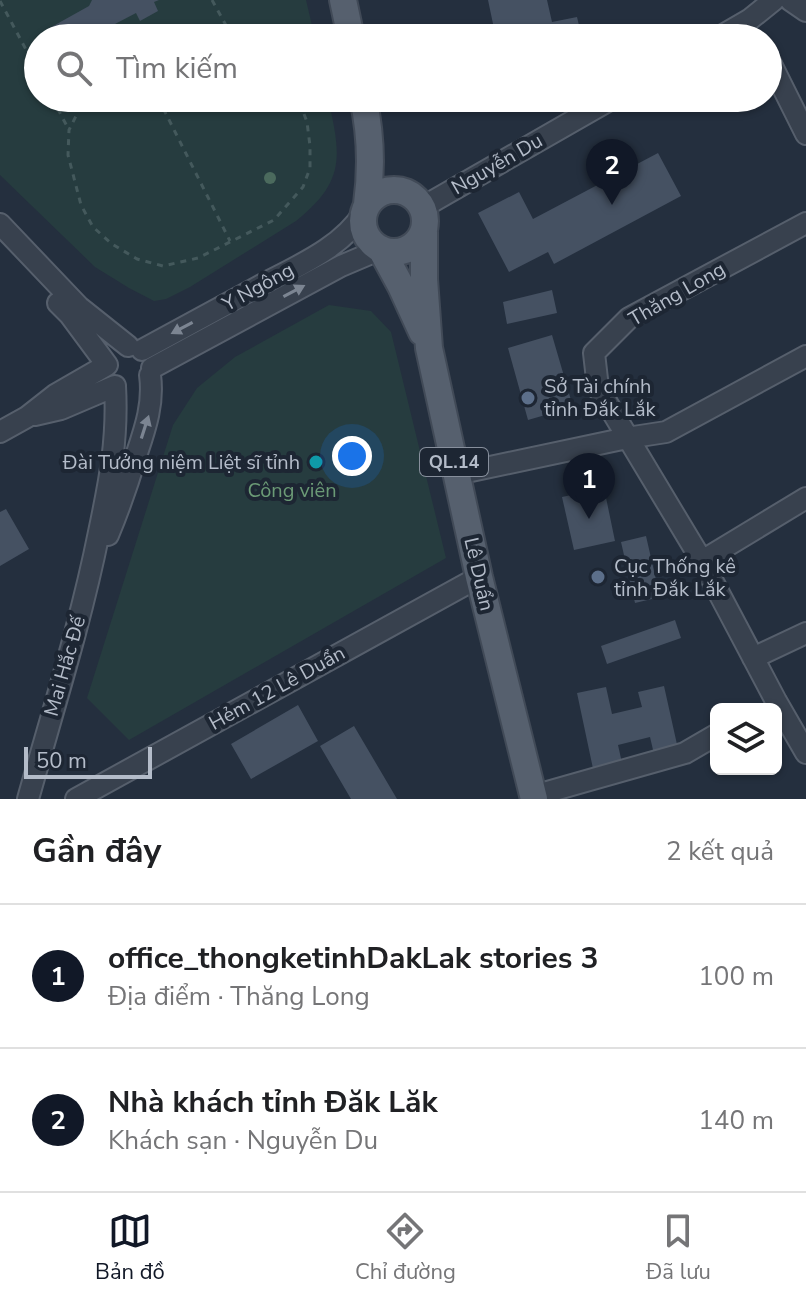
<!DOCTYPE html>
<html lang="vi">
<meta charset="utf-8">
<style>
:root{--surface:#fff;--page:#f2f2f2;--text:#202124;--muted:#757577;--line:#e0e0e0;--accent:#111827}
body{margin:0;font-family:"Nunito Sans",sans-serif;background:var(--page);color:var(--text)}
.controls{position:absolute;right:24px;bottom:24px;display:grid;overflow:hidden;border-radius:12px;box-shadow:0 2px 6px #0004}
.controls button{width:72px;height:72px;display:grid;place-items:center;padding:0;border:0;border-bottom:2px solid var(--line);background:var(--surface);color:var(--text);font:40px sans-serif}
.scale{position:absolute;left:24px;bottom:20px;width:128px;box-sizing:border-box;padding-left:8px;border:4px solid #b4bcc9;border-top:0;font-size:22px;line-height:28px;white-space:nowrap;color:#b4bcc9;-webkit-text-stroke:6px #1d2633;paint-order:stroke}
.you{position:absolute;left:352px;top:456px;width:28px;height:28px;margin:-20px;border:6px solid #fff;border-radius:50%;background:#1a73e8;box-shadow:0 0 0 12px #1a73e833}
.badge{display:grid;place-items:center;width:52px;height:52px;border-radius:50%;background:var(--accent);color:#fff;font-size:26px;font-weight:700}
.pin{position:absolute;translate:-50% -66px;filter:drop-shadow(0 2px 4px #0008)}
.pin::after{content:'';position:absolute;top:42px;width:28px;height:24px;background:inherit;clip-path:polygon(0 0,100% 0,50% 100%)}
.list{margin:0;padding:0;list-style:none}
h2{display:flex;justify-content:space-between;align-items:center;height:104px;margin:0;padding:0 32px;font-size:34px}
h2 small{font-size:26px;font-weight:400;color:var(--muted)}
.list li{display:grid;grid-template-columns:52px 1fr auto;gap:24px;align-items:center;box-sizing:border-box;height:144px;padding:0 32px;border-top:2px solid var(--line)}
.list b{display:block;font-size:30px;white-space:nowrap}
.list p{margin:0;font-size:26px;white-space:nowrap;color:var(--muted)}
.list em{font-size:26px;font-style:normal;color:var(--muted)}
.icon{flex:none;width:44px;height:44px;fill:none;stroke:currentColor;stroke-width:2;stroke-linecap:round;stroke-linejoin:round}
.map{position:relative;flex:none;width:806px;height:799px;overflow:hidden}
.search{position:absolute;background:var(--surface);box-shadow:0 2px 6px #0004;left:24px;right:24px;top:24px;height:88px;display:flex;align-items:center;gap:20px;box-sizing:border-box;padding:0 28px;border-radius:44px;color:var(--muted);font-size:30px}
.sheet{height:392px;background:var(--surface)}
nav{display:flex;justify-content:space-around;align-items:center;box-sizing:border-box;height:112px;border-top:2px solid var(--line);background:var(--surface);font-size:22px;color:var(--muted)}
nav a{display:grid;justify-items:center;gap:4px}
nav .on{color:var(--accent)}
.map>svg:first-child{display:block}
</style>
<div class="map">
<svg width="806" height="799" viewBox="0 0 806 799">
<rect width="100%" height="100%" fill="#242f3e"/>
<path fill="#263c3f" d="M0,0H306L315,38H38V98H328C341,156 346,181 296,221L190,287L166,299L154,301L129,288L95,267L0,175Z
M329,305L371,311L391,332L446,558L129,740L87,698L173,425L197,388L235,357Z"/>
<path fill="#455162" d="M92,0H159L154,2L158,11L140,21L136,13L94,35L96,38H50L46,30L89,6Z
M488,0H547L552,22L577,17L582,38H496Z
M658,153L681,196L554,264L548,252L509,272L478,213L519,192L533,219Z
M552,290L557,313L507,324L503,302Z
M552,335L573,407L528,420L508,348Z
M604,488L615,541L574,550L562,497Z
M6,509L29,549L0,566V512Z
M646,536L660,597L635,603L621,542Z
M675,620L681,638L607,664L601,646Z
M664,686L678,749L654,754L650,737L618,745L624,772L595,778L577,693L606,687L612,714L642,707L638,692Z
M298,705L318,741L251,779L231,744Z
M354,726L397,799H351L320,746Z"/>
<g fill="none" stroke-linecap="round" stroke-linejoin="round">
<g stroke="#565f6c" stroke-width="24">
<path id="minor" d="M790,0L806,11
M718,38L749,20L774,0
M768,58L806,134
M423,207L613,98
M806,223L629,318L594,353L598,388L702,561L776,701L806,753
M0,224L79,307L128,346
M58,303L70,315L107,365
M142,350C181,329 220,308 258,287C295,267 341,249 364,212
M152,368L341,266L381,249
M35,415L61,409L115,386
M0,432L27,417L55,395L107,365
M457,474L627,438L666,432L806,356
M108,535C119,509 128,483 136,456C145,429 154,404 150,375
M702,561L806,498
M753,658L806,633
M533,796L685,753L716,735
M28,799C53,710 81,622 99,532C110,480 118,438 115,386
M76,799L479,577"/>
</g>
<g stroke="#414a57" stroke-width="30">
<path id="major" d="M343,0L351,38
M363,98C371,134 372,168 367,204
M363 221a31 31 0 1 1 62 0a31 31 0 1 1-62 0Z
M424,232V279L429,348L479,577L534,799
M381,249L401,286L422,332"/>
</g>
<path stroke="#44595c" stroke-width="3" stroke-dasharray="6 6" stroke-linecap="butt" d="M212,0L233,38
M0,1L38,72
M52,98L69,130
M90,98L81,106L69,130L68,155L81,205L93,227L112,244L137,259L163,266L198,258L274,220L303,187L310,168V146L307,122L298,98
M158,98L230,241"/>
<use href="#minor" stroke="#38414e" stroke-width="20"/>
<use href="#major" stroke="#56606e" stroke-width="26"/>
</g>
<circle fill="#4b6a5d" cx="270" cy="178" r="6"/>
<defs><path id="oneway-solid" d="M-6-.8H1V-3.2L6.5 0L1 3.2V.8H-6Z" transform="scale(2)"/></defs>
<g fill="#7c8592">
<use href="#oneway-solid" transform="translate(294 291) rotate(-28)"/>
<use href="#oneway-solid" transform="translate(182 328) rotate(152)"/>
<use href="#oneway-solid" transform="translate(145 427) rotate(-72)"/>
</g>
<g fill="#5c6f8a" stroke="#1d2633" stroke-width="3">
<circle cx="528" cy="398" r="8"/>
<circle cx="598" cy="577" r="8"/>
</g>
<circle fill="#0f9aa8" stroke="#1d2633" stroke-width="3" cx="316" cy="462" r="8"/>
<g text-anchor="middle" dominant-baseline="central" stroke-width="8" stroke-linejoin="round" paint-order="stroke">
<rect fill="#1d2633" stroke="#878f9c" stroke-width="2" x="420" y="448" width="68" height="28" rx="6"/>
<g font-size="18" font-weight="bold" fill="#b4bcc9">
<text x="454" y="462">QL.14</text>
</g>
<g font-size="20" fill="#b4bcc9" stroke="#1d2633">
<text transform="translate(497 164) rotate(-30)">Nguyễn Du</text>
<text transform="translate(258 287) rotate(-29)">Y Ngông</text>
<text transform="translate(677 294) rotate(-30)">Thăng Long</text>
<text transform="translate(479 574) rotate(77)">Lê Duẩn</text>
<text transform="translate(65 666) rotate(-74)">Mai Hắc Đế</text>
<text transform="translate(277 688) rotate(-29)">Hẻm 12 Lê Duẩn</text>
</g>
<g font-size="20" fill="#b4bcc9" stroke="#1d2633" text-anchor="start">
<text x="544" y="386">Sở Tài chính<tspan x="544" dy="23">tỉnh Đắk Lắk</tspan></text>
<text x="300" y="462" text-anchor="end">Đài Tưởng niệm Liệt sĩ tỉnh</text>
<text x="614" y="566">Cục Thống kê<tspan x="614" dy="23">tỉnh Đắk Lắk</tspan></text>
</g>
<g font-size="20" fill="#6b9a76" stroke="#1d2633">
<text x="292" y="490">Công viên</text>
</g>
</g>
</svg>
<div class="controls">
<button><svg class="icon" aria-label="layers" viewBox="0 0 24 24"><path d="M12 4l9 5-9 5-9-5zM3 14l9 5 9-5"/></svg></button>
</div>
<div class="scale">50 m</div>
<div class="you"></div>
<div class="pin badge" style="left:589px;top:519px">1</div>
<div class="pin badge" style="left:612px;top:205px">2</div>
<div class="search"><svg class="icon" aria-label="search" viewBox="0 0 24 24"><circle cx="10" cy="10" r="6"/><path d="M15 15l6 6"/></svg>Tìm kiếm</div>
</div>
<section class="sheet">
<h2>Gần đây<small>2 kết quả</small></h2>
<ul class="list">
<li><span class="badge">1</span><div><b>office_thongketinhDakLak stories 3</b><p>Địa điểm · Thăng Long</p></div><em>100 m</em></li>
<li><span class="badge">2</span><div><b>Nhà khách tỉnh Đăk Lăk</b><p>Khách sạn · Nguyễn Du</p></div><em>140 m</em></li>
</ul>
</section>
<nav>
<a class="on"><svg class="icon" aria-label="map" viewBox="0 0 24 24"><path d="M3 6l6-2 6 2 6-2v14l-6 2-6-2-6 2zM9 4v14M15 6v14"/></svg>Bản đồ</a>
<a><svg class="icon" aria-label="directions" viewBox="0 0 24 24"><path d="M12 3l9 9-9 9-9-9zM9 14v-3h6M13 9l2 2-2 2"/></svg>Chỉ đường</a>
<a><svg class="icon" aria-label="saved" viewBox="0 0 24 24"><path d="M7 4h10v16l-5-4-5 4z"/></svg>Đã lưu</a>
</nav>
